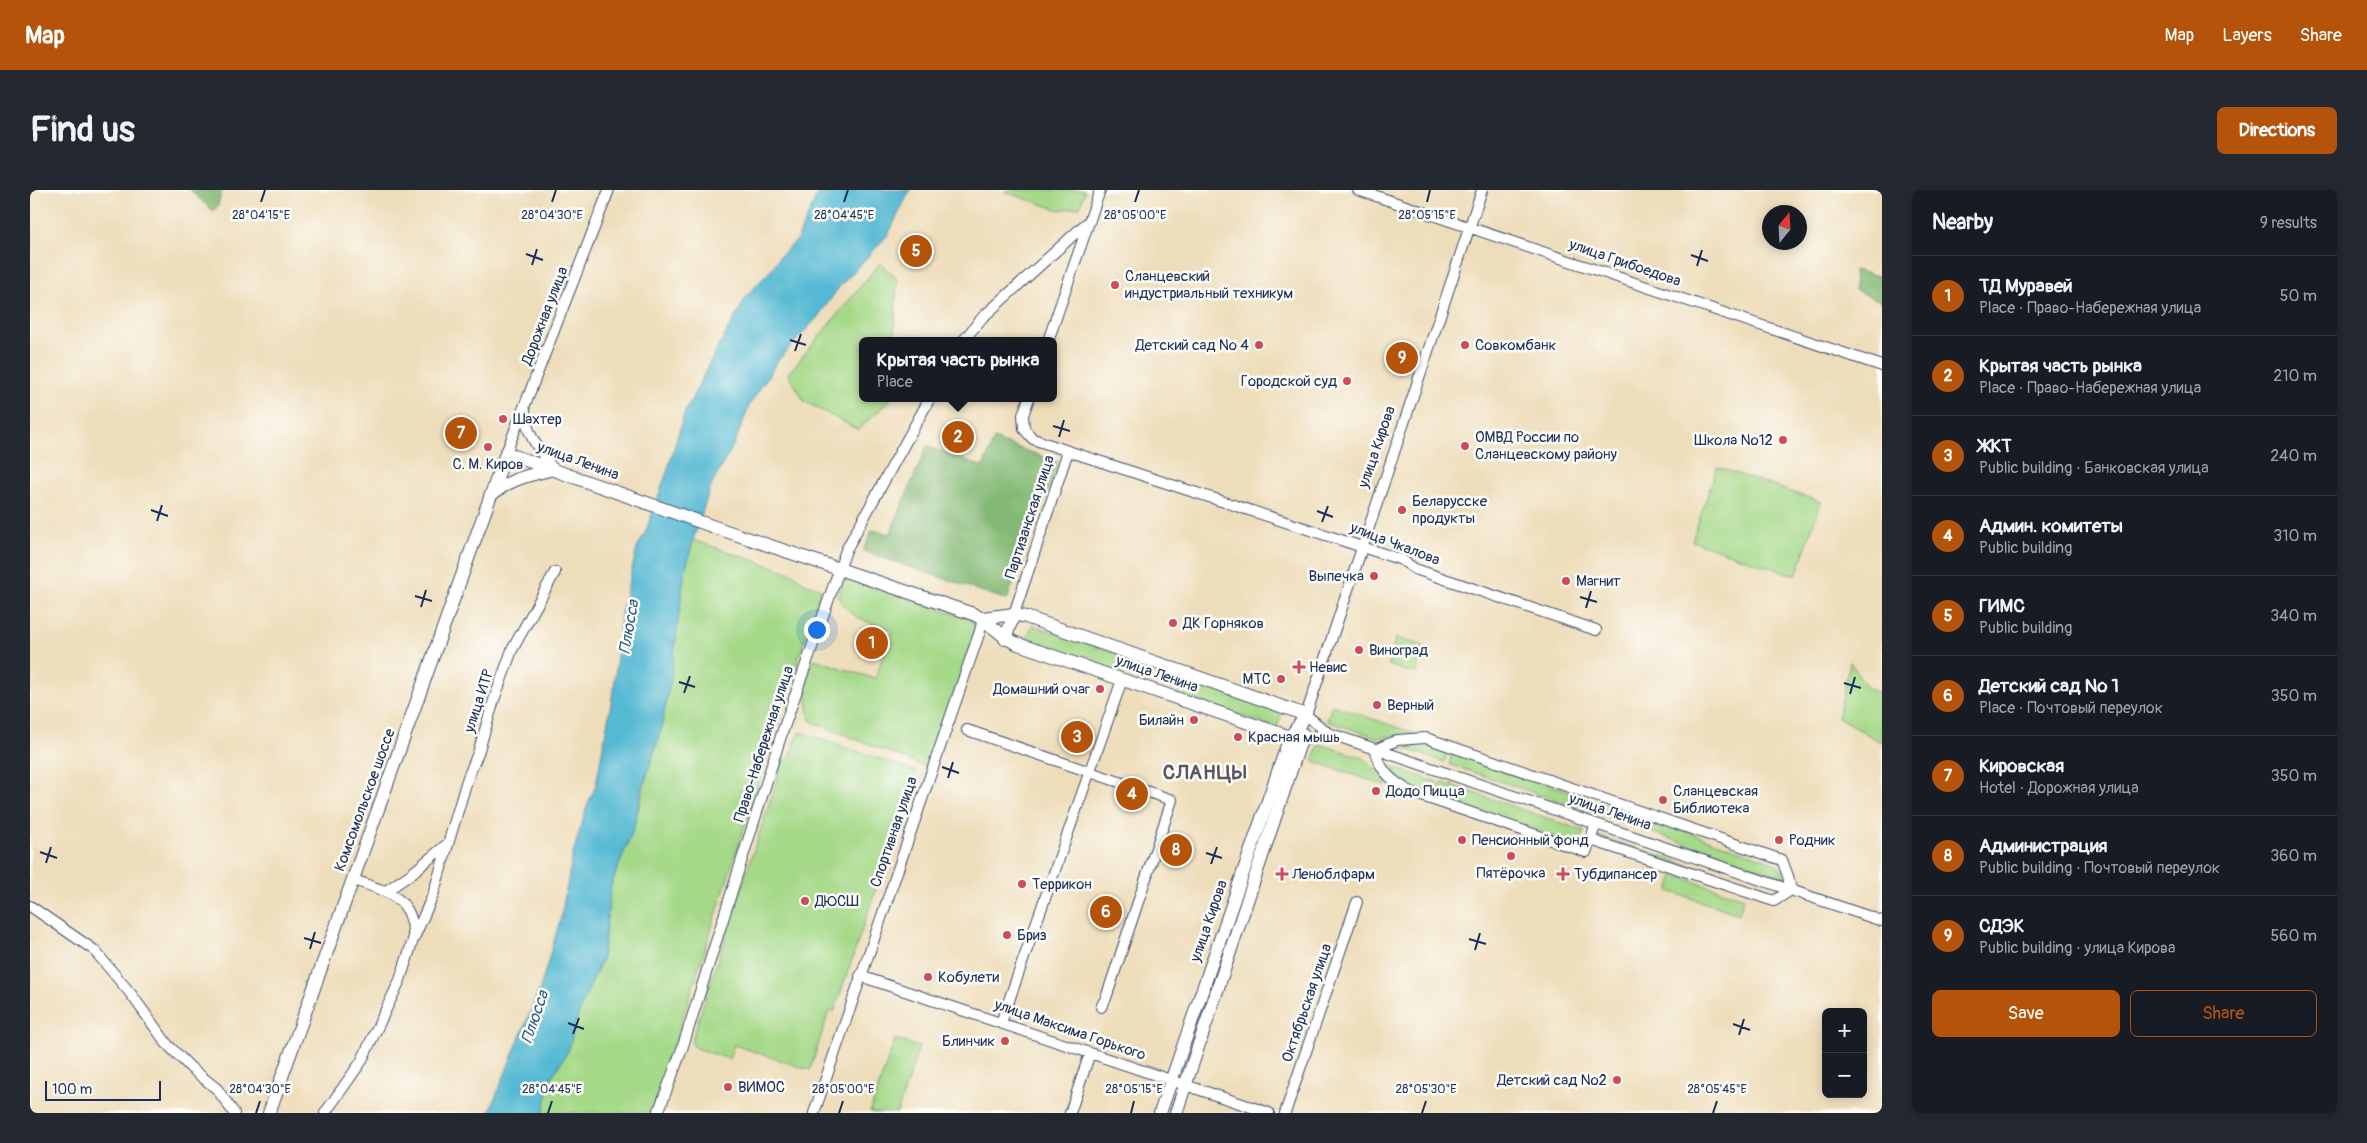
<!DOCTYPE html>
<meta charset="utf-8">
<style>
:root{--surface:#171b24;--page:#242831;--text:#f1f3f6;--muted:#9ea1a6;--line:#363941;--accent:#b45309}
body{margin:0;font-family:Pangolin,sans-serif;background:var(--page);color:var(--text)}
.controls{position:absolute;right:15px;bottom:15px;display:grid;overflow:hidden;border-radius:8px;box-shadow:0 2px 12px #0003}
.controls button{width:45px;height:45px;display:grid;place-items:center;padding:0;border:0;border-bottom:1px solid var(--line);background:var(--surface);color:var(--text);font:25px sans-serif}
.compass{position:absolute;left:1732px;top:15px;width:45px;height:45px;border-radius:50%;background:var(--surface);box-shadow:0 2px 12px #0003;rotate:18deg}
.scale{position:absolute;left:15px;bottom:12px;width:116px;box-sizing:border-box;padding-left:5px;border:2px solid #1b2f5e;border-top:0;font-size:14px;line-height:18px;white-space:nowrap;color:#1b2f5e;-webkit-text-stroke:4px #fdfcf7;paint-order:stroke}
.you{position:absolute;left:786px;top:439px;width:18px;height:18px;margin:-12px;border:4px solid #fff;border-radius:50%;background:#1a73e8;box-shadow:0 0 0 8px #1a73e833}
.badge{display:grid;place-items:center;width:32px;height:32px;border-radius:50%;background:var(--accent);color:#fff;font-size:16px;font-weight:700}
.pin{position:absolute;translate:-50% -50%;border:2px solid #fff;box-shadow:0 1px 5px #0006}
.popup{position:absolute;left:829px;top:147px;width:198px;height:65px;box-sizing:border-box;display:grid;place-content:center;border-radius:8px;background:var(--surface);filter:drop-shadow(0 1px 4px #0005);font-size:16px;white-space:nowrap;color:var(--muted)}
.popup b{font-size:19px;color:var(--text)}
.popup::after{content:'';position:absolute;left:50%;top:100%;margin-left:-10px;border:10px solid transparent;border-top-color:var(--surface)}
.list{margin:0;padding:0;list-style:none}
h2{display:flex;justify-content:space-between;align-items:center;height:65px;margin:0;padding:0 20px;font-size:21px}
h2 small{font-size:16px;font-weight:400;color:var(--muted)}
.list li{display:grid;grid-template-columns:32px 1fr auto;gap:15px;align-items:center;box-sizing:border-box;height:80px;padding:0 20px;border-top:1px solid var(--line)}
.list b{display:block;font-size:19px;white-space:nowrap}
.list p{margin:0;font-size:16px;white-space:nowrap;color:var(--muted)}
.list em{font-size:16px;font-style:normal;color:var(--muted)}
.actions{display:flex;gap:10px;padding:15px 20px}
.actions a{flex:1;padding:11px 0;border:1px solid var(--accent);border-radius:8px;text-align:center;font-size:18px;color:var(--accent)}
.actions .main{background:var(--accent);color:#fff}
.map{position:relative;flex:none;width:1852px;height:923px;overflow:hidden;border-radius:8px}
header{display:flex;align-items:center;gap:30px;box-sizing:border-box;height:70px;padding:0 25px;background:var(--accent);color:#fff}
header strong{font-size:24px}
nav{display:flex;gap:28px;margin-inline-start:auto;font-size:18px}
.intro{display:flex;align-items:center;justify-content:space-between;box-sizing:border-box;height:120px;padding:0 30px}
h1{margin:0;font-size:35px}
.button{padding:12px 22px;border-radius:8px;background:var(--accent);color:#fff;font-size:18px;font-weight:700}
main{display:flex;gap:30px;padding:0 30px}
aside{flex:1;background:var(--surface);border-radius:8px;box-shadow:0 2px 12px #0003}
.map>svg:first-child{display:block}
</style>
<header>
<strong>Map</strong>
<nav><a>Map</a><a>Layers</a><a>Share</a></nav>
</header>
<div class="intro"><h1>Find us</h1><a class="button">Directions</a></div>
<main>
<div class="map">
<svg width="1852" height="923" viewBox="0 0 1852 923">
<rect width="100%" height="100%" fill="#fdfcf7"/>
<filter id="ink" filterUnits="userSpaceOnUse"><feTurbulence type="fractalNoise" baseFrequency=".02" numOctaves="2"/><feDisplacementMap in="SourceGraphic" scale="10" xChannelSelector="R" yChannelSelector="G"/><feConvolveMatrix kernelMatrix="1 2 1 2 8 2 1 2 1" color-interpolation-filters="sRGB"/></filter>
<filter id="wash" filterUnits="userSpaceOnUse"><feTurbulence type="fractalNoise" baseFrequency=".0096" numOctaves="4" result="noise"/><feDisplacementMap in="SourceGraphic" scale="20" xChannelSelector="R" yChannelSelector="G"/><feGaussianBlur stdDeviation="1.12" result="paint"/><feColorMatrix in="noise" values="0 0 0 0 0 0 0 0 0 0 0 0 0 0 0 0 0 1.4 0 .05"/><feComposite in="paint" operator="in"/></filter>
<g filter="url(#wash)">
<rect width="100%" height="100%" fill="#eeddba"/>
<path fill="#a5d988" stroke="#608473" d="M976,0H1055L1050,17L1029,20L975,2Z
M850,73L867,89L864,151H833V208L861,209L828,240L774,211L758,184Z
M1687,277L1791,312L1766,386L1662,351Z
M663,350L764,384L774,393L791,399L622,923H513L521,888L538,861L550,819L572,769L581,695L603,640L636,511L654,386Z
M818,389L942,430L945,442L899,578L780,531L775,493L784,469L845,489L862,440C839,432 820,429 808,407L813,393Z
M1002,435L1097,467L1091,484L996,452Z
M1366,448L1394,456L1385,484L1358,475Z
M1820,472L1837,497L1852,505V553L1808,527Z
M1153,486L1252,521L1247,538L1147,504Z
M1302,515L1387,544L1349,548L1297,531Z
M769,542L886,581L804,822L799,821L780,880L704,855L699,869L665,858L661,852L754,568L759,570Z
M1393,552L1418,560L1414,572L1367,556L1369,553Z
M1289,554L1334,568L1357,591L1356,596L1283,571Z
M1423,561L1565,610L1561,622L1419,574Z
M1359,576L1407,592L1403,605L1372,593L1358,578Z
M1412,592L1554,641L1549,655L1407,607Z
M1569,611L1744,672L1752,680L1755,688L1565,623Z
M1567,645L1746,704L1747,708L1566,648Z
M1644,685L1714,708L1709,724L1639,701Z
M865,849L889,857L867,923H843L840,922Z"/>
<path fill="#84b974" stroke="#507469" d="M160,0H192L188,16L183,21Z
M1824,80L1849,86L1852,82V112L1825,100Z
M964,249L1028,272L977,410L833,361L842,340L860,344L897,256L953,277Z"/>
<path fill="#55b9d3" stroke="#387498" d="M791,0H880L858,45L810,96L787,128L749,169L720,214L705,252L681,296L663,350L654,386L641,487L631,541L612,599L603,640L581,695L572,769L550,819L538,861L521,888L513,923H459L511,795L531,727L543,663L557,616L566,595L584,497L591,425L607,358L615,343L638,279L654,224L679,174L718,104L742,79L750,66L767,50L786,7Z"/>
</g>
<g filter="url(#ink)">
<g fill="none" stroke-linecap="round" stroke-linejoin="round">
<g stroke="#3b496c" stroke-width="12">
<path id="minor" d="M1328,0L1852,176
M1452,0L1276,525L1298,543L1852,731
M933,151L952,128L1060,30
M1018,151L1070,0
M495,220C495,243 510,261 523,279
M1038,261L1317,352L1372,370L1385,379L1566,440
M476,263L579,0
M984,424L1038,261L1003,249L994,239L993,225L999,208
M937,540L1142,610L1076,808L1071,817
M1272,551L1298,543
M1345,560L1367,550L1396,548L1752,670L1758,686L1761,700
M1345,560C1350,582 1363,592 1383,603L1556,662L1566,634
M1561,650L1744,711L1761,700
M324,690C355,701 384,707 383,746
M356,701L381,684L416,655
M0,716L64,760L101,804L137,854L161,878L187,899L204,923
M830,786L1239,923
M971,833L1092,490
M295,923L331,872L370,790L383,750L403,705L437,590L448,563L464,510L482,460L525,382
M628,923L652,859L752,543L816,360L900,208
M784,923L950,441L953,428
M1040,923L1060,863
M1255,923L1327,712"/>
</g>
<g stroke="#3b496c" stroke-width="14">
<path id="major" d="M460,306C481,288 497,286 523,279
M953,428L984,424L996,427L1276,525
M975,449L984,424
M239,923L476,263L693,340L943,424C960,431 970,447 988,454L1272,551
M1130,923L1260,547L1276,525
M1146,923L1273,544"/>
</g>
<use href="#minor" stroke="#fff" stroke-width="10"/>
<use href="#major" stroke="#fff" stroke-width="12"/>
</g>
</g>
<path fill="none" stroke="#1b2f5e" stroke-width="2" d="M231,12L235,0M522,12L526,0M814,12L818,0M1105,12L1109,0M1397,12L1400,0M496,64L513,70M1661,65L1678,71M502,75L507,59M1667,76L1672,60M760,150L776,155M765,161L771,144M1023,236L1040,241M1029,247L1034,230M121,320L138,326M1287,321L1303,327M127,331L132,315M1292,332L1298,316M385,406L402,411M1550,407L1567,412M391,417L396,400M1556,418L1561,401M649,492L665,497M1814,493L1831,498M654,503L660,486M1820,504L1825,487M912,577L929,583M918,588L923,572M10,662L27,668M1176,663L1192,668M16,673L21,657M1181,674L1187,657M274,748L291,753M1439,749L1456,754M280,759L285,742M1445,760L1450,743M538,833L554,839M1703,834L1720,840M543,844L549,828M1709,845L1714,829M226,923L230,911M518,923L522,911M809,923L813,911M1101,923L1104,911M1392,923L1396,911M1683,923L1687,911"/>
<g fill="#d1495b" stroke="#fdfcf7" stroke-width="2">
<circle cx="1085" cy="95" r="5"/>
<circle cx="1229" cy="155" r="5"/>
<circle cx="1435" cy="155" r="5"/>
<circle cx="1317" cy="191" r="5"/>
<circle cx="473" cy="229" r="5"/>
<circle cx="1753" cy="250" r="5"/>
<circle cx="1435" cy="256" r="5"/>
<circle cx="458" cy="257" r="5"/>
<circle cx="1372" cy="320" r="5"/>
<circle cx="1344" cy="386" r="5"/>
<circle cx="1536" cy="391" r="5"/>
<circle cx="1143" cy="433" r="5"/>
<circle cx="1329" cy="460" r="5"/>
<path d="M1266.5 469.5h5v5h5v5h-5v5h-5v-5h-5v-5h5z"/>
<circle cx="1251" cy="489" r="5"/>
<circle cx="1070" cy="499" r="5"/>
<circle cx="1347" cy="515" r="5"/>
<circle cx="1164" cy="530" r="5"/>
<circle cx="1208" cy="547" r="5"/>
<circle cx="1346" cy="601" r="5"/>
<circle cx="1633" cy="610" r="5"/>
<circle cx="1432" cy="650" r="5"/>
<circle cx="1749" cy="650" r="5"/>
<circle cx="1481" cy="666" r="5"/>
<path d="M1249.5 676.5h5v5h5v5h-5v5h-5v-5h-5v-5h5z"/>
<path d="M1530.5 676.5h5v5h5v5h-5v5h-5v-5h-5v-5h5z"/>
<circle cx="992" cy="694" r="5"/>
<circle cx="775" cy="711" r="5"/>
<circle cx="977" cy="745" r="5"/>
<circle cx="898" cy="787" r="5"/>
<circle cx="975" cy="851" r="5"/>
<circle cx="1587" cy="890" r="5"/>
<circle cx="698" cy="897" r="5"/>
</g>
<g text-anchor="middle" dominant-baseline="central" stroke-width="5" stroke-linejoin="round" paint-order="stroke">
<g font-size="15" fill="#1b2f5e" stroke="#fdfcf7">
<text transform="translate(1595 73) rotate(19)">улица Грибоедова</text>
<text transform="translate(515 126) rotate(-69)">Дорожная улица</text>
<text transform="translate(1347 257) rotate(-71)">улица Кирова</text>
<text transform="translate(548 271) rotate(20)">улица Ленина</text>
<text transform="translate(1000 327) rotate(-72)">Партизанская улица</text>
<text transform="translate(1365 354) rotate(21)">улица Чкалова</text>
<text transform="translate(1127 484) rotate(19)">улица Ленина</text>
<text transform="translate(449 511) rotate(-72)">улица ИТР</text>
<text transform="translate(734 554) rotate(-72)">Право-Набережная улица</text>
<text transform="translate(335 610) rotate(-70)">Комсомольское шоссе</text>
<text transform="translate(1580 622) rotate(19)">улица Ленина</text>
<text transform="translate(864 642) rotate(-71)">Спортивная улица</text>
<text transform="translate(1179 731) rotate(-71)">улица Кирова</text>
<text transform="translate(1277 813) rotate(-71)">Октябрьская улица</text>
<text transform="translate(1040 840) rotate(19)">улица Максима Горького</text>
</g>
<g font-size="15" fill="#1b2f5e" stroke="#fdfcf7" text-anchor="start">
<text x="1095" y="86">Сланцевский<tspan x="1095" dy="17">индустриальный техникум</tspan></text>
<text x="1219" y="155" text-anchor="end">Детский сад № 4</text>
<text x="1445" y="155">Совкомбанк</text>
<text x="1307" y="191" text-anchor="end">Городской суд</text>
<text x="483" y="229">Шахтер</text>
<text x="1445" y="247">ОМВД России по<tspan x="1445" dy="17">Сланцевскому району</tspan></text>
<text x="1743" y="250" text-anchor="end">Школа №12</text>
<text x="458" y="274" text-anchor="middle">С. М. Киров</text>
<text x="1382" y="311">Беларусске<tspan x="1382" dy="17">продукты</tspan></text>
<text x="1334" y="386" text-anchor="end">Выпечка</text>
<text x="1546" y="391">Магнит</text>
<text x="1153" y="433">ДК Горняков</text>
<text x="1339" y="460">Виноград</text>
<text x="1279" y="477">Невис</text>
<text x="1241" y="489" text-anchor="end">МТС</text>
<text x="1060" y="499" text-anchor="end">Домашний очаг</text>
<text x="1357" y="515">Верный</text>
<text x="1154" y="530" text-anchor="end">Билайн</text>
<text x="1218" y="547">Красная мышь</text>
<text x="1356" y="601">Додо Пицца</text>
<text x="1643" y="601">Сланцевская<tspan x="1643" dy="17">Библиотека</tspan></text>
<text x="1442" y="650">Пенсионный фонд</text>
<text x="1759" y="650">Родник</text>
<text x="1481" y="683" text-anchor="middle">Пятёрочка</text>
<text x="1262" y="684">Леноблфарм</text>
<text x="1544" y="684">Тубдипансер</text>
<text x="1002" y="694">Террикон</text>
<text x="785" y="711">ДЮСШ</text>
<text x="987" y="745">Бриз</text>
<text x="908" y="787">Кобулети</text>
<text x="965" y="851" text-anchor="end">Блинчик</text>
<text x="1577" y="890" text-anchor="end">Детский сад №2</text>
<text x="708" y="897">ВИМОС</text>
</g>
<g font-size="16" font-style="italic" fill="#2f5f87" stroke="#fdfcf7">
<text transform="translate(599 437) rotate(-80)">Плюсса</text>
<text transform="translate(505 827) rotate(-71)">Плюсса</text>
</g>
<g font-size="20" font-weight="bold" letter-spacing="1" fill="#585766" stroke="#fdfcf7">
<text x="1175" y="582">СЛАНЦЫ</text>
</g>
</g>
<g font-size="12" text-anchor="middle" fill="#1b2f5e" stroke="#fdfcf7" stroke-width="5" stroke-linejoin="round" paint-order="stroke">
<text x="231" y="29">28°04'15"E</text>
<text x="522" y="29">28°04'30"E</text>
<text x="814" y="29">28°04'45"E</text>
<text x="1105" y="29">28°05'00"E</text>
<text x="1397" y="29">28°05'15"E</text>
<text x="230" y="903">28°04'30"E</text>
<text x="522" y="903">28°04'45"E</text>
<text x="813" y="903">28°05'00"E</text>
<text x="1104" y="903">28°05'15"E</text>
<text x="1396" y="903">28°05'30"E</text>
<text x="1687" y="903">28°05'45"E</text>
</g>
</svg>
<div class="controls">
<button>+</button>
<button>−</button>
</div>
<svg class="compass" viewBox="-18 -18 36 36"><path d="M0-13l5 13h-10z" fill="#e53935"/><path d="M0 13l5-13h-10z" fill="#9ea1a6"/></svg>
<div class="scale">100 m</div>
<div class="you"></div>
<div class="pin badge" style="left:842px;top:453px">1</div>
<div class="pin badge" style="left:928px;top:247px">2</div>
<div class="popup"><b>Крытая часть рынка</b>Place</div>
<div class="pin badge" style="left:1047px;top:547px">3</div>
<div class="pin badge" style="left:1102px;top:604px">4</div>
<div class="pin badge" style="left:886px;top:61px">5</div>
<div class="pin badge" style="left:1076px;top:722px">6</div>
<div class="pin badge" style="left:431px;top:243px">7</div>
<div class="pin badge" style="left:1146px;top:660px">8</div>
<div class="pin badge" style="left:1372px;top:168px">9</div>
</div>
<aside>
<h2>Nearby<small>9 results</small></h2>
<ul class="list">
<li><span class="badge">1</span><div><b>ТД Муравей</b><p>Place · Право-Набережная улица</p></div><em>50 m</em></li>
<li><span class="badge">2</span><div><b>Крытая часть рынка</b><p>Place · Право-Набережная улица</p></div><em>210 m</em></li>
<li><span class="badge">3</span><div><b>ЖКТ</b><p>Public building · Банковская улица</p></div><em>240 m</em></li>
<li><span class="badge">4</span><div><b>Админ. комитеты</b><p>Public building</p></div><em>310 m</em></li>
<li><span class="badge">5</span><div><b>ГИМС</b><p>Public building</p></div><em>340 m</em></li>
<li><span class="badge">6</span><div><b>Детский сад № 1</b><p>Place · Почтовый переулок</p></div><em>350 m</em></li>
<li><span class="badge">7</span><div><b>Кировская</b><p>Hotel · Дорожная улица</p></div><em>350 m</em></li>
<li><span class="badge">8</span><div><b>Администрация</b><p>Public building · Почтовый переулок</p></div><em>360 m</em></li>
<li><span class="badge">9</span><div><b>СДЭК</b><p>Public building · улица Кирова</p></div><em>560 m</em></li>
</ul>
<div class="actions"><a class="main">Save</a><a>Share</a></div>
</aside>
</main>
